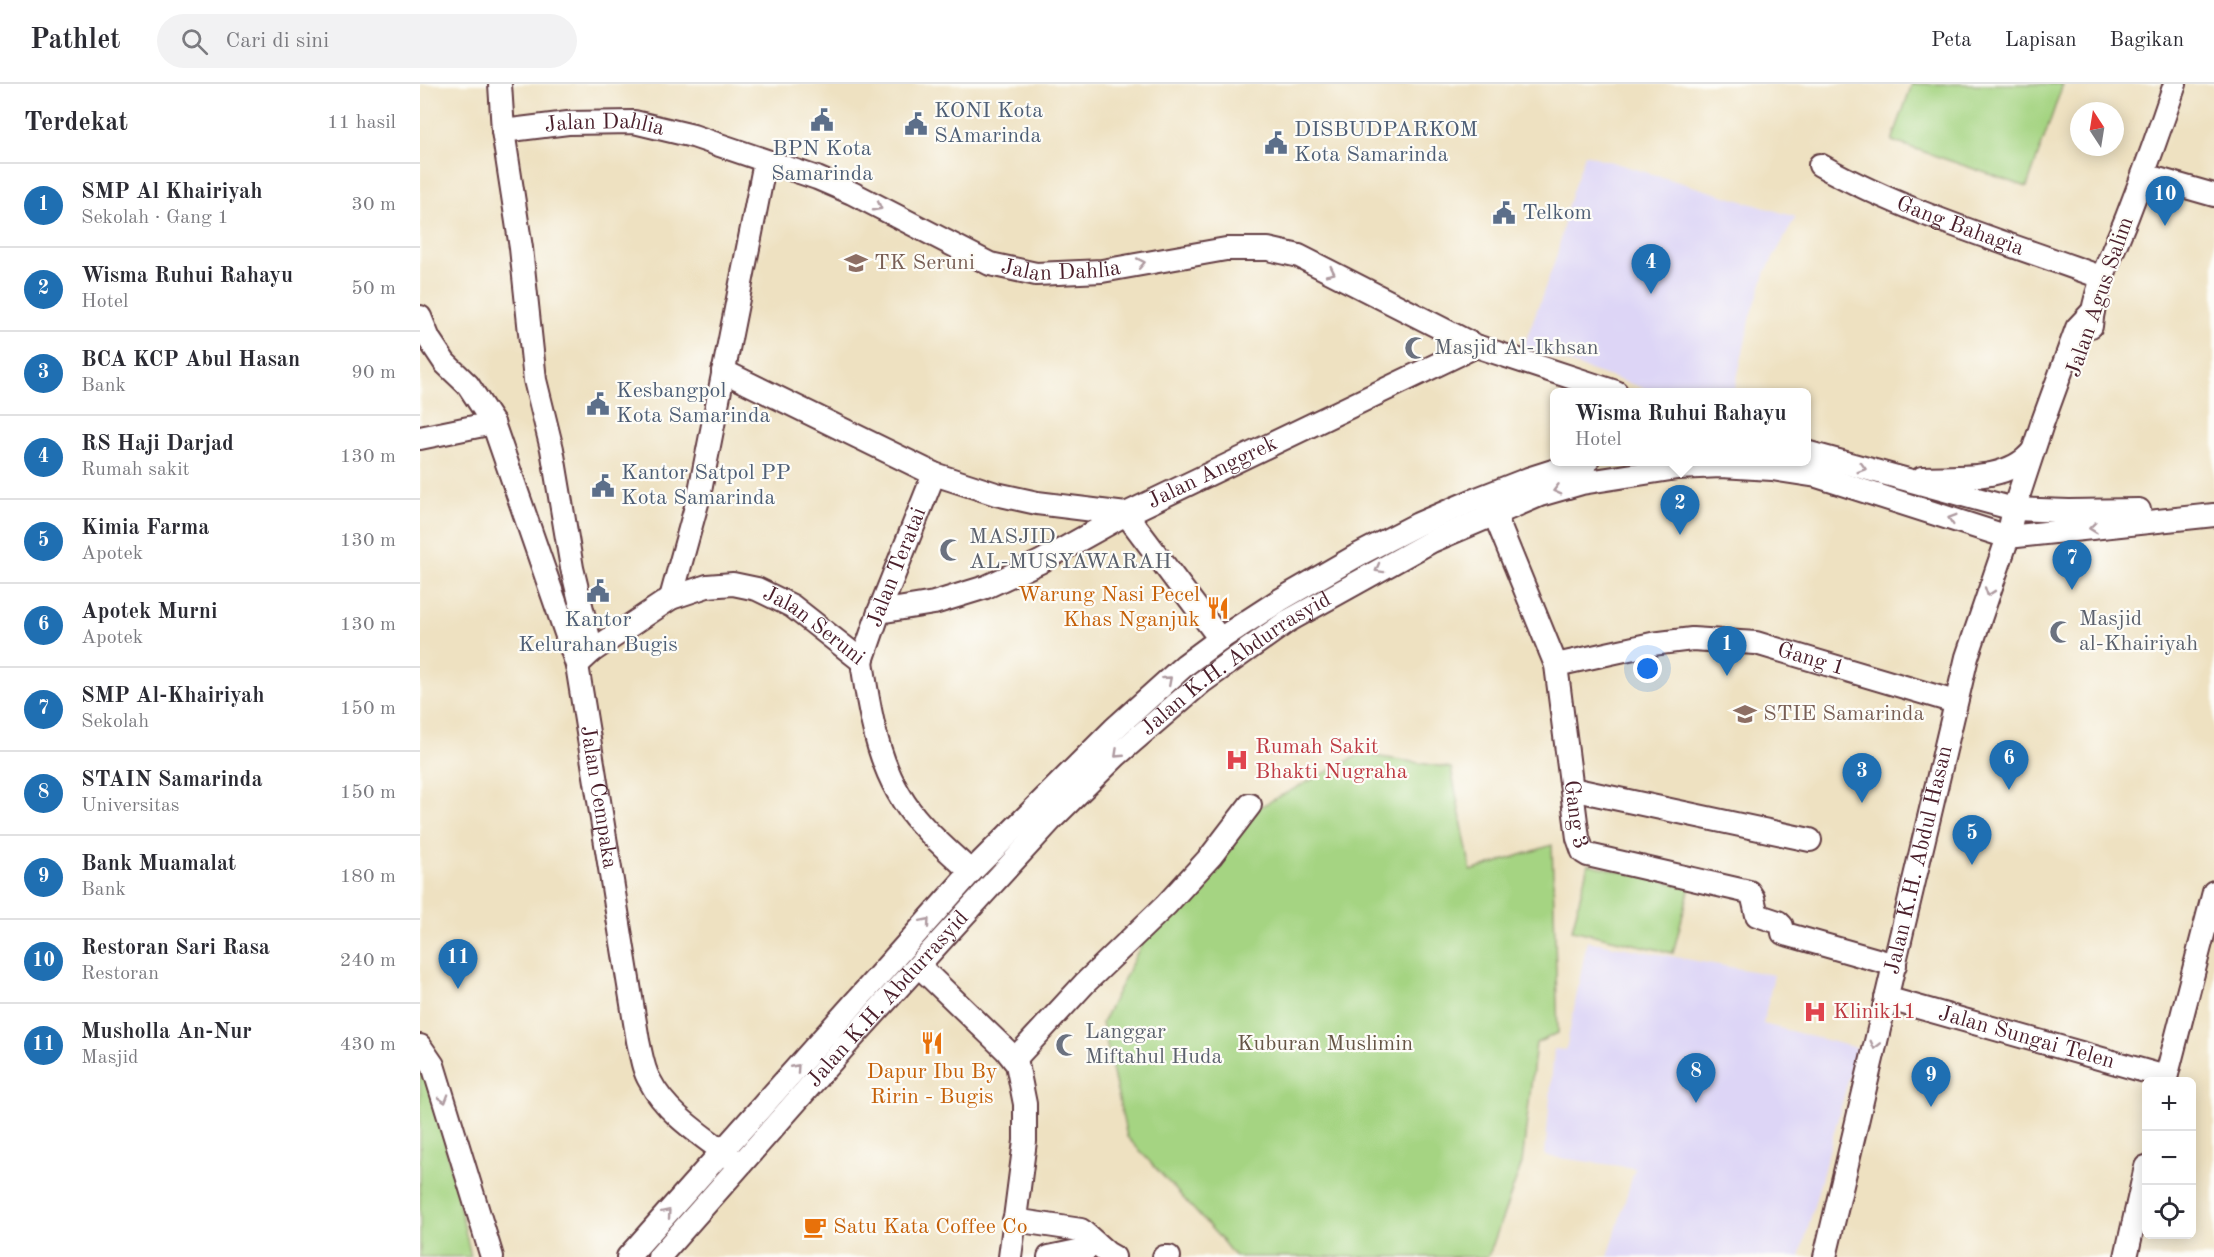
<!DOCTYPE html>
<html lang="id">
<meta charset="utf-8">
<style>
:root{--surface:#fff;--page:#f2f2f3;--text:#2b2b33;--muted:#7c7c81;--line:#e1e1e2;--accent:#1f6fb2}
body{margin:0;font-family:"Old Standard TT",serif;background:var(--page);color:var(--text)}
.controls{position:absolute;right:18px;bottom:18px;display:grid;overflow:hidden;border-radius:9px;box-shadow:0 3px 15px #0003}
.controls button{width:54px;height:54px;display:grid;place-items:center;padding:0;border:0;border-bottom:2px solid var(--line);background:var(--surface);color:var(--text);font:30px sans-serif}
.compass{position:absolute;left:1650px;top:18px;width:54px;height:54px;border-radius:50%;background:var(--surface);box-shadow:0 3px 15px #0003;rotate:348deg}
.you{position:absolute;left:1228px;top:585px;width:21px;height:21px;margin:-15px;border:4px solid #fff;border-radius:50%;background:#1a73e8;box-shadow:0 0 0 9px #1a73e833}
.badge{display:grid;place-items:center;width:39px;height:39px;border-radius:50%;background:var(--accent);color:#fff;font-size:20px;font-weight:700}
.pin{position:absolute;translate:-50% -50px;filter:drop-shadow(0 2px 3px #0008)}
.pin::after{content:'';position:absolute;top:32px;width:21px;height:18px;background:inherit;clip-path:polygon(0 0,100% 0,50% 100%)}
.popup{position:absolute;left:1130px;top:304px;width:261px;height:78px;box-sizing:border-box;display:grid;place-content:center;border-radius:9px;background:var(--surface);filter:drop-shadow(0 2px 4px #0005);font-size:20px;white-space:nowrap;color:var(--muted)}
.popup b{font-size:22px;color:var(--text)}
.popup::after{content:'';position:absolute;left:50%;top:100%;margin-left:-12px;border:12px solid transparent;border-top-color:var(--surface)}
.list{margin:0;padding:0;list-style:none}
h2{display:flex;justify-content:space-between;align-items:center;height:78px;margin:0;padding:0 24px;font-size:26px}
h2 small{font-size:20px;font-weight:400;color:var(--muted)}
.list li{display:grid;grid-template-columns:39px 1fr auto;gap:18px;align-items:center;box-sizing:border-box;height:84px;padding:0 24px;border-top:2px solid var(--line)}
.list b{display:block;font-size:22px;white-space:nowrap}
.list p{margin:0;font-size:20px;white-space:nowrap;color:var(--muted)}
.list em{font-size:20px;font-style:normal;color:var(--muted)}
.icon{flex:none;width:33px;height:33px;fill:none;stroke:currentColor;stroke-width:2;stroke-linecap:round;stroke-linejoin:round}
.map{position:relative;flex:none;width:1794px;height:1173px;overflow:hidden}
header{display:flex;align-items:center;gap:36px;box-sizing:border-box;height:84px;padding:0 30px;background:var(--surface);border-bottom:2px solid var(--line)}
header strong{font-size:28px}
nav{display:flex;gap:33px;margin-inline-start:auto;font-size:21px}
.search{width:420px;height:54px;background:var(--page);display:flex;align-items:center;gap:15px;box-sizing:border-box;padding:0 21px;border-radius:33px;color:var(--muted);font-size:22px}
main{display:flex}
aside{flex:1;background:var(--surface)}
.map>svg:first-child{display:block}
</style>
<header>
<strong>Pathlet</strong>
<div class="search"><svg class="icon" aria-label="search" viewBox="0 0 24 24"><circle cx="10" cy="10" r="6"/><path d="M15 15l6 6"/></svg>Cari di sini</div>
<nav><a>Peta</a><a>Lapisan</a><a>Bagikan</a></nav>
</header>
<main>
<aside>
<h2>Terdekat<small>11 hasil</small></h2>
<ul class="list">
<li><span class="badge">1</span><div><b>SMP Al Khairiyah</b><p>Sekolah · Gang 1</p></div><em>30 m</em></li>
<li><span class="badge">2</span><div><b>Wisma Ruhui Rahayu</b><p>Hotel</p></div><em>50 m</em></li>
<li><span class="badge">3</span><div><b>BCA KCP Abul Hasan</b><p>Bank</p></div><em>90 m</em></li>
<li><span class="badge">4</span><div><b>RS Haji Darjad</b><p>Rumah sakit</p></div><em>130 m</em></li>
<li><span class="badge">5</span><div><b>Kimia Farma</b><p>Apotek</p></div><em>130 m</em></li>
<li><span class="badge">6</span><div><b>Apotek Murni</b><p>Apotek</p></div><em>130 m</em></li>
<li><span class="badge">7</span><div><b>SMP Al-Khairiyah</b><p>Sekolah</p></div><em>150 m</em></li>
<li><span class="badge">8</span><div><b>STAIN Samarinda</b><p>Universitas</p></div><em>150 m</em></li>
<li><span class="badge">9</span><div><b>Bank Muamalat</b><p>Bank</p></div><em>180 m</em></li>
<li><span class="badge">10</span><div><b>Restoran Sari Rasa</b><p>Restoran</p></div><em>240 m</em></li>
<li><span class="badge">11</span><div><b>Musholla An-Nur</b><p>Masjid</p></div><em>430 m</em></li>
</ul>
</aside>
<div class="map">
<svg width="1794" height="1173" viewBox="0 0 1794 1173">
<rect width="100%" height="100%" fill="#fdfcf7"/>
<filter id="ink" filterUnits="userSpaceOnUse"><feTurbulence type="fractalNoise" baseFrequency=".0167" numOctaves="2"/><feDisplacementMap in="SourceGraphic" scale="12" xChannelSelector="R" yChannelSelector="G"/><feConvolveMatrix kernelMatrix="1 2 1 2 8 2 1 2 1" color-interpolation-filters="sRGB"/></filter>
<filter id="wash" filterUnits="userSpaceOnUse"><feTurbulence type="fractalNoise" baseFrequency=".008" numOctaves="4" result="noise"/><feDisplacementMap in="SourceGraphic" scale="24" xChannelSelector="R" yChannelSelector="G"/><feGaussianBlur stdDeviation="1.35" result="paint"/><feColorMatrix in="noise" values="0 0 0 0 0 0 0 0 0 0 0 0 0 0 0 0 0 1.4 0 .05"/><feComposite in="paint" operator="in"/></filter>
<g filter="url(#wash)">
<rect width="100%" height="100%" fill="#eee1c1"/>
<path fill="#ddd5f6" d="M1165,70L1376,133L1346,187L1331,232L1314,308H1236L1103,264L1137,171L1148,120Z
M1167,857L1354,891L1343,940L1437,964L1380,1173H1188L1215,1084L1125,1072L1134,965L1146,966Z"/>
<path fill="#a5d482" stroke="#787a56" stroke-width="1.5" d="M1492,0H1643L1607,103L1472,57Z
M941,670L1031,684L1051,787L1132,761L1138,949L1116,959L1102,1079L1071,1166L1067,1173H815L800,1154L707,1053L682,939L738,827L822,732Z
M1168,780L1270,803L1253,869L1152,846Z
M0,989L11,995L51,1173H0Z"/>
</g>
<g filter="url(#ink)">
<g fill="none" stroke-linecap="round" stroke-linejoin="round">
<g stroke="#633c42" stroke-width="26">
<g id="minor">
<path d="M80,0L83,47L101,164L115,296L132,365L152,484L172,567"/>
<path id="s1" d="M83,47L148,39L214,38L273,52L397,94L432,109L570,180L616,190L682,187L806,165H848L879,172L1056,262L1196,308"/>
<path id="s2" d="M1400,81C1488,130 1588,159 1683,194"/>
<path d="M1724,91L1794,111"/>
<path id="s3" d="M0,233L9,255L25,279L48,301L73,339L157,581L218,957C221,970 223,986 230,997C247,1031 285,1053 314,1076"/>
<path d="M1671,242C1674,205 1693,168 1707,133C1724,89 1740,45 1755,0"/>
<path d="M303,287L514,390L576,410L617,419L706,430L800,555"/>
<path d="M0,354L73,339"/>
<path d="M1386,368L1594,425L1649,427L1719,426"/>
<path d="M1502,394C1538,392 1587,398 1612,368"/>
<path id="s4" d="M1074,429L1136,581L1158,754L1163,768L1168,771L1329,808L1333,814L1337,831L1358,838L1362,842L1363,849L1369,851L1475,881"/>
<path d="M251,514L279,412L345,78"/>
<path id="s5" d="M459,528L514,519L566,503L620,478L706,430L1056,262"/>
<path id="s6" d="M442,577L459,528L514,390"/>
<path id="s7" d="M157,581L172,567L251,514L287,502L313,500L337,505L372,522L442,577C450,634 460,696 501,740C516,757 534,772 551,788"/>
<path id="s8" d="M1136,581L1232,560L1272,555L1336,559L1535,618"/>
<path d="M1152,705L1390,756"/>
<path d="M499,882L586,966L597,980L605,1020V1057L590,1173"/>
<path id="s9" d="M1466,914L1746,993"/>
<path d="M0,962L13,981L72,1173"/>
<path d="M594,976L665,899L746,821L791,772L830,721"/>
<path d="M1745,998L1794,808"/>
<path d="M594,1136L661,1146L687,1169L694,1173"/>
<path d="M208,1173L551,788L694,645L765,581L800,555L860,516L938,471L998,440L1054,416L1108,395L1152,381L1167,378"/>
<path id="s10" d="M239,1173L426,961L565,808L632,735L696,672L782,598L868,537L1012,457L1120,411L1162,399L1257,384L1301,382L1352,385L1397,392L1588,453L1794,431"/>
<path d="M629,1173L667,1165"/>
<path d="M744,1173H749"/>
<path id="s11" d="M1405,1173L1547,573L1588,453L1594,425L1622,340L1657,244L1672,228"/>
<path d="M1706,1173L1726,1083"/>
</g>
</g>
<use href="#minor" stroke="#fff" stroke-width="22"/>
</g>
<defs><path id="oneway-chevron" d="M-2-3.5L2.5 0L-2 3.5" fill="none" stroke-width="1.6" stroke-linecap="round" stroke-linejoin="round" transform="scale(1.5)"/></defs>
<g stroke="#ae9aa0">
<use href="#oneway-chevron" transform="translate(458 123) rotate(28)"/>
<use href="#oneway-chevron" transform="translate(721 179) rotate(-11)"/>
<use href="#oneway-chevron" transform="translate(911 188) rotate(26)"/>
<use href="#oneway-chevron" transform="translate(1442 384) rotate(16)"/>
<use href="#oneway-chevron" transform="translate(1137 406) rotate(165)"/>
<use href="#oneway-chevron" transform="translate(1532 435) rotate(-163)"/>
<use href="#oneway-chevron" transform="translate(1673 444) rotate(174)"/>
<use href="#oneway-chevron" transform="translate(959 485) rotate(151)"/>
<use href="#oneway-chevron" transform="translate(1569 508) rotate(109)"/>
<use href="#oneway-chevron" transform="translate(748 596) rotate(-41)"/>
<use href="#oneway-chevron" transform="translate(698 670) rotate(137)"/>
<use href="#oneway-chevron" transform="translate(506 838) rotate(-49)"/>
<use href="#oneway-chevron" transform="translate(1455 961) rotate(104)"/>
<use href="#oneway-chevron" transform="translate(376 984) rotate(-48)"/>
<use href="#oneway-chevron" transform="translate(24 1015) rotate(73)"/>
<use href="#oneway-chevron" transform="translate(247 1129) rotate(-49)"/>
</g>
</g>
<defs>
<g id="civic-bare" transform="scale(1.8)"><path d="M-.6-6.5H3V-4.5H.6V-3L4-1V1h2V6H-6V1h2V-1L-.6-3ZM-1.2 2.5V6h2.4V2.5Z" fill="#5c6f8a" stroke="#fdfcf7" stroke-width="2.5" paint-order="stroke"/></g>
<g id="school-bare" transform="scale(1.8)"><path d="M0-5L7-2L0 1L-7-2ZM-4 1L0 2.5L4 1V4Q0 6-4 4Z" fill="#8d6e63" stroke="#fdfcf7" stroke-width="2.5" paint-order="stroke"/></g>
<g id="mosque-bare" transform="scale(1.8)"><path d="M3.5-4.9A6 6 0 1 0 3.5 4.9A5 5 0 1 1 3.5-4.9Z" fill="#6b7280" stroke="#fdfcf7" stroke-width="2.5" paint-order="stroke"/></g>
<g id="restaurant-bare" transform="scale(1.8)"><path d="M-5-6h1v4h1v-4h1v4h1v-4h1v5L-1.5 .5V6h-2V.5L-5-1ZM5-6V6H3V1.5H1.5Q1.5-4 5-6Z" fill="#e8710a" stroke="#fdfcf7" stroke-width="2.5" paint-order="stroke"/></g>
<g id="university-bare" transform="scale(1.8)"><path d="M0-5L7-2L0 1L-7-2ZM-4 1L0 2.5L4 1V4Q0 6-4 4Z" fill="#8d6e63" stroke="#fdfcf7" stroke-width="2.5" paint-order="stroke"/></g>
<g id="hospital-bare" transform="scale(1.8)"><path d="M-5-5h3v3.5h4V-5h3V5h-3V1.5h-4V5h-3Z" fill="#e0444e" stroke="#fdfcf7" stroke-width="2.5" paint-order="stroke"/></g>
<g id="cafe-bare" transform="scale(1.8)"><path d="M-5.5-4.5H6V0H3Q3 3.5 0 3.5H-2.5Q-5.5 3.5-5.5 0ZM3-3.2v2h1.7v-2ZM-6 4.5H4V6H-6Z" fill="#e8710a" stroke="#fdfcf7" stroke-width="2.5" paint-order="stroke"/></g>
</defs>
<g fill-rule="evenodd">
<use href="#civic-bare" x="402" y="36"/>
<use href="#civic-bare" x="496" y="40"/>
<use href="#civic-bare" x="856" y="59"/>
<use href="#civic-bare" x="1084" y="129"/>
<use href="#school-bare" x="436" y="179"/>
<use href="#mosque-bare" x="996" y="264"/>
<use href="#civic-bare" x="178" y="320"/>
<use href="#civic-bare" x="183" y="402"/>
<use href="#mosque-bare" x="531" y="466"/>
<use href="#civic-bare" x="178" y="507"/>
<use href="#restaurant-bare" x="798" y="524"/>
<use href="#mosque-bare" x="1641" y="548"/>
<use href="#university-bare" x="1325" y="630"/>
<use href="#hospital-bare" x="817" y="676"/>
<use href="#hospital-bare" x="1395" y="928"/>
<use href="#restaurant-bare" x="512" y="959"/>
<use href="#mosque-bare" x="647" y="961"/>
<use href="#cafe-bare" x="395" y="1143"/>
</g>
<g text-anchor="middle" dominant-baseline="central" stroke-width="4.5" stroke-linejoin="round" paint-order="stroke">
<g font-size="22" fill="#4e5e75" stroke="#fdfcf7" text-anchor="start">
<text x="514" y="27">KONI Kota<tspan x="514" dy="25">SAmarinda</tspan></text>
<text x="874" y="46">DISBUDPARKOM<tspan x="874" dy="25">Kota Samarinda</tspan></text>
<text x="402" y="65" text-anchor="middle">BPN Kota<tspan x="402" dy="25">Samarinda</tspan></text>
<text x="1102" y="129">Telkom</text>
<text x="196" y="307">Kesbangpol<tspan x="196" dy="25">Kota Samarinda</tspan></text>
<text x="201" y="389">Kantor Satpol PP<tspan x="201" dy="25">Kota Samarinda</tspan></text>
<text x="178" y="536" text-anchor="middle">Kantor<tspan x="178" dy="25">Kelurahan Bugis</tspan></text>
</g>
<g font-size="22" fill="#4a1f2b" stroke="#fdfcf7">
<text stroke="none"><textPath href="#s1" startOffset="102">Jalan Dahlia</textPath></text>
<text stroke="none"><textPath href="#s2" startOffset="153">Gang Bahagia</textPath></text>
<text stroke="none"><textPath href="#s1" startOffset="588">Jalan Dahlia</textPath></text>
<text transform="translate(1680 213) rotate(-71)">Jalan Agus Salim</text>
<text stroke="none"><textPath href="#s5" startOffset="364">Jalan Anggrek</textPath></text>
<text stroke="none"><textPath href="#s6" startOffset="100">Jalan Teratai</textPath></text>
<text stroke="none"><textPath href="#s7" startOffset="272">Jalan Seruni</textPath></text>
<text stroke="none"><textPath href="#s8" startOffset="260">Gang 1</textPath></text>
<text stroke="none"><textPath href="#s10" startOffset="830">Jalan K.H. Abdurrasyid</textPath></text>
<text stroke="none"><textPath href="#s3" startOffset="520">Jalan Cempaka</textPath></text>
<text stroke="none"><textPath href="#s4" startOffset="315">Gang 3</textPath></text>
<text stroke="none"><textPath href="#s11" startOffset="408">Jalan K.H. Abdul Hasan</textPath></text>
<text stroke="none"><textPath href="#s10" startOffset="345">Jalan K.H. Abdurrasyid</textPath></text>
<text stroke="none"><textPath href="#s9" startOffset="146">Jalan Sungai Telen</textPath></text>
</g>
<g font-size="22" fill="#785e54" stroke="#fdfcf7" text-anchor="start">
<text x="454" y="179">TK Seruni</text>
<text x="1343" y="630">STIE Samarinda</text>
</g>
<g font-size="22" fill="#5b616d" stroke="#fdfcf7" text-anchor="start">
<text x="1014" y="264">Masjid Al-Ikhsan</text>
<text x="549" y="453">MASJID<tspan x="549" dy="25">AL-MUSYAWARAH</tspan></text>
<text x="1659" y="535">Masjid<tspan x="1659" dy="25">al-Khairiyah</tspan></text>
<text x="665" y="948">Langgar<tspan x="665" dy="25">Miftahul Huda</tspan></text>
</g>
<g font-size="22" fill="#c56008" stroke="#fdfcf7" text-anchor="end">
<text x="780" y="511">Warung Nasi Pecel<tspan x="780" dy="25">Khas Nganjuk</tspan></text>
<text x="512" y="988" text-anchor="middle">Dapur Ibu By<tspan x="512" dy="25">Ririn - Bugis</tspan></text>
<text x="413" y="1143" text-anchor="start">Satu Kata Coffee Co</text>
</g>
<g font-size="22" fill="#be3a42" stroke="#fdfcf7" text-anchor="start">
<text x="835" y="663">Rumah Sakit<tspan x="835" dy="25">Bhakti Nugraha</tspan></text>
<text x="1413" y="928">Klinik11</text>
</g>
<g font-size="22" fill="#655545" stroke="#fdfcf7">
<text x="905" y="960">Kuburan Muslimin</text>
</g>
</g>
</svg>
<div class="controls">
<button>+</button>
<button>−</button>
<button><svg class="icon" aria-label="locate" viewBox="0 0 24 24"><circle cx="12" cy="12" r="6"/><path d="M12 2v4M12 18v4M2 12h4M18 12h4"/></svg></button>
</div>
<svg class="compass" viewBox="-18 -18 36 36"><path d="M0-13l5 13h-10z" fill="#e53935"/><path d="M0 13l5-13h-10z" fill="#7c7c81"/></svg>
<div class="you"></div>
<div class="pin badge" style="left:1307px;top:592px">1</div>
<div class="pin badge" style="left:1260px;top:451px">2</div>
<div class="popup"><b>Wisma Ruhui Rahayu</b>Hotel</div>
<div class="pin badge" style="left:1442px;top:719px">3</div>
<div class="pin badge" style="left:1231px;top:210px">4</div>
<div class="pin badge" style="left:1552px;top:781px">5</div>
<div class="pin badge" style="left:1589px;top:706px">6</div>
<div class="pin badge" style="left:1652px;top:506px">7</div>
<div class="pin badge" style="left:1276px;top:1019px">8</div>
<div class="pin badge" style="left:1511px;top:1023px">9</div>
<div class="pin badge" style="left:1745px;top:142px">10</div>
<div class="pin badge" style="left:38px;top:905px">11</div>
</div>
</main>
